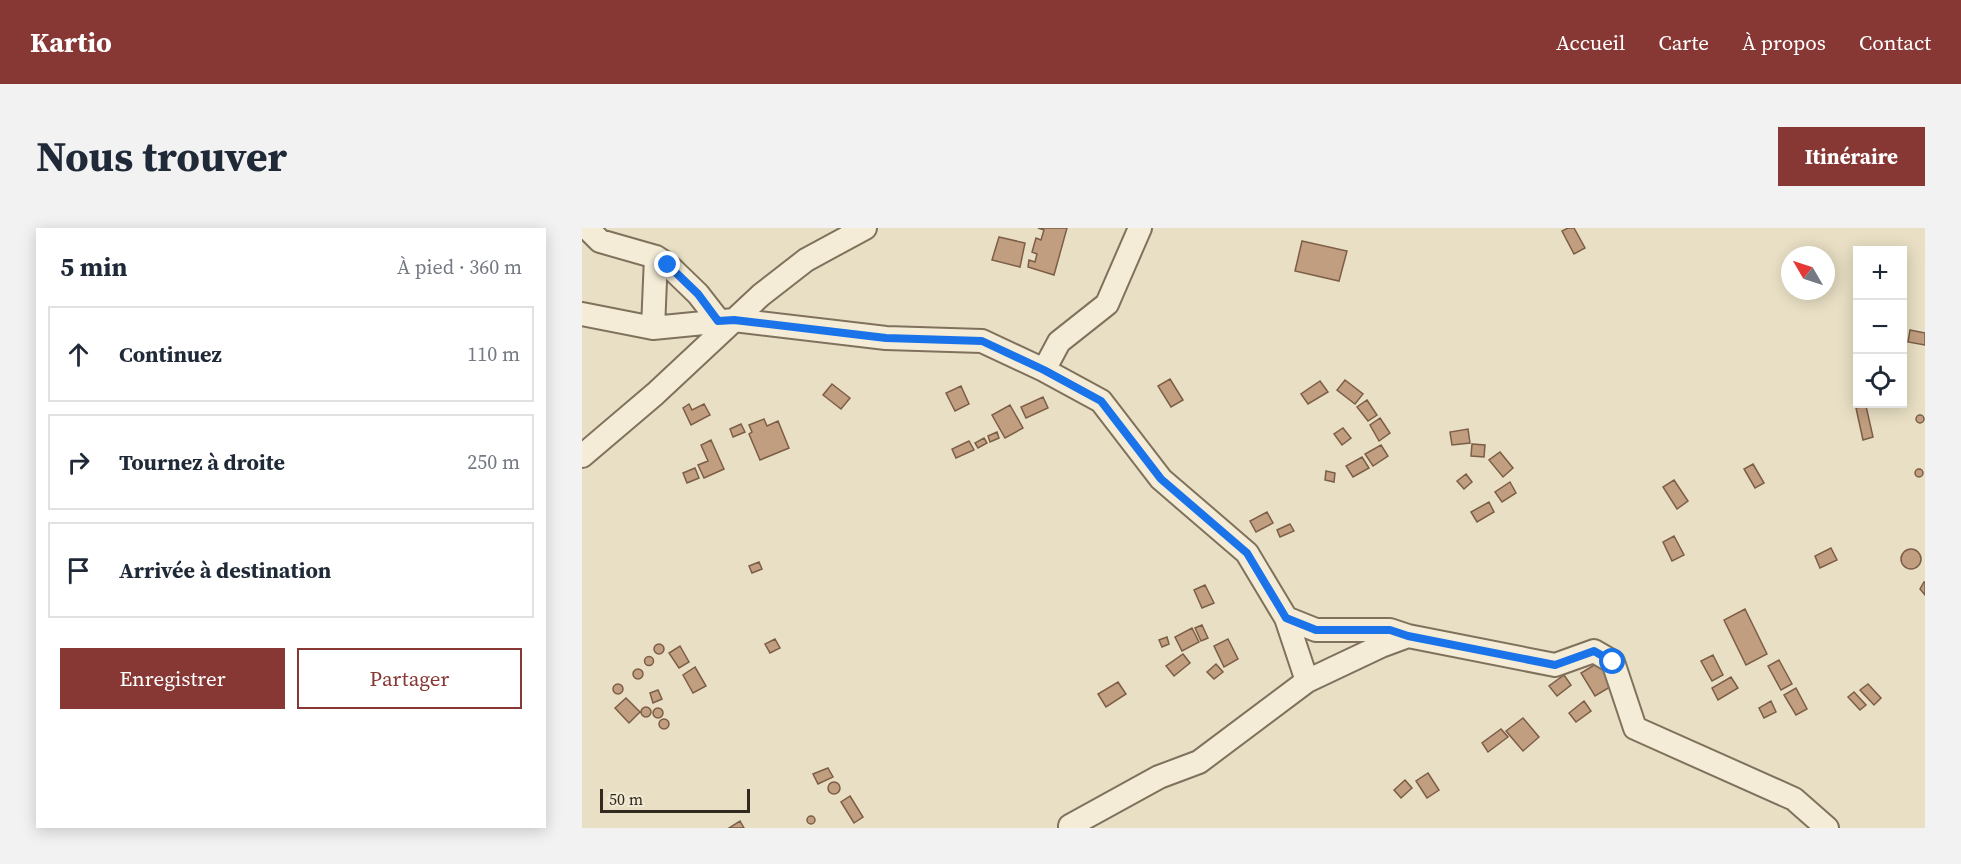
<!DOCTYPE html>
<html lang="fr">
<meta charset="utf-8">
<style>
:root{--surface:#fff;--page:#f2f2f3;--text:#1f2937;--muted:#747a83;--line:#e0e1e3;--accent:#873834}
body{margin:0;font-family:"Source Serif 4",serif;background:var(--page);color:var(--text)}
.controls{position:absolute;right:18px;top:18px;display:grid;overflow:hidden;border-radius:0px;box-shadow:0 3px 15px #0003}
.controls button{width:54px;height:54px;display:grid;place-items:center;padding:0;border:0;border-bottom:2px solid var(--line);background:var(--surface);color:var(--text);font:30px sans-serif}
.compass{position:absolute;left:1199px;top:18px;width:54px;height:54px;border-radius:50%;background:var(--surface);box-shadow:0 3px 15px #0003;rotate:309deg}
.scale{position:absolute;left:18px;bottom:15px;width:150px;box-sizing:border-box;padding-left:6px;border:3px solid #32291f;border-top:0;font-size:16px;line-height:21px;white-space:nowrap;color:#32291f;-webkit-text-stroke:4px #f0e9d3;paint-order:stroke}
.stop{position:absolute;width:18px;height:18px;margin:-14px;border:4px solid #1a73e8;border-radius:50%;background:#fff}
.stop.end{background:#1a73e8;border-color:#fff;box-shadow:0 2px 6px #0008}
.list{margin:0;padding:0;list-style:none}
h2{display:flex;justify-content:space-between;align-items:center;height:78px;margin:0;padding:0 24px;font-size:26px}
h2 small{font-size:20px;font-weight:400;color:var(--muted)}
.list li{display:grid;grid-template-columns:39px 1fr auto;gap:18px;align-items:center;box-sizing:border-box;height:96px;margin:0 12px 12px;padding:0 12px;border:2px solid var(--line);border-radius:0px}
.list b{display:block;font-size:22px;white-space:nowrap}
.list em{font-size:20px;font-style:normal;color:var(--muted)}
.actions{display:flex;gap:12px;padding:18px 24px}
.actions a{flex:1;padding:14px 0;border:2px solid var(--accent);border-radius:0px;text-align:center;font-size:21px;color:var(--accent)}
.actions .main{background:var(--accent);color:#fff}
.icon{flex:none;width:33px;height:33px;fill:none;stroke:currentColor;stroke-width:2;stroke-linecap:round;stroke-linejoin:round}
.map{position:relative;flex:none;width:1343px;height:600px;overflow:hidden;border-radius:0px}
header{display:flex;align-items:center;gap:36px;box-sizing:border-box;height:84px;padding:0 30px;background:var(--accent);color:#fff}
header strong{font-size:28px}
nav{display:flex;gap:33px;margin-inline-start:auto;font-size:21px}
.intro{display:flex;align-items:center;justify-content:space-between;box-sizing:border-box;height:144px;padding:0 36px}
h1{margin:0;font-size:42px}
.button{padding:15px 27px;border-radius:0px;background:var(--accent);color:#fff;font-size:21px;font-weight:700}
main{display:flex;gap:36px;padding:0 36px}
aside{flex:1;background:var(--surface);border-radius:0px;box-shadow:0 3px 15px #0003}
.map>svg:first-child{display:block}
</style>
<header>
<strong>Kartio</strong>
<nav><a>Accueil</a><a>Carte</a><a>À propos</a><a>Contact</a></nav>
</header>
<div class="intro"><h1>Nous trouver</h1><a class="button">Itinéraire</a></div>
<main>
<aside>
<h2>5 min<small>À pied · 360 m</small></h2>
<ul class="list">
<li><svg class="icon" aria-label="ahead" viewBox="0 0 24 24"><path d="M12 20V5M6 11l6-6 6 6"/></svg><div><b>Continuez</b></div><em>110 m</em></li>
<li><svg class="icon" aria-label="right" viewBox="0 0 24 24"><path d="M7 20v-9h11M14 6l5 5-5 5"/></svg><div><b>Tournez à droite</b></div><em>250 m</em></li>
<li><svg class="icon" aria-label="arrive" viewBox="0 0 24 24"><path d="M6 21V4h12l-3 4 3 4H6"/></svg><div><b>Arrivée à destination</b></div></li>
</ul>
<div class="actions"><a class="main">Enregistrer</a><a>Partager</a></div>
</aside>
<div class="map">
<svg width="1343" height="600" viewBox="0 0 1343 600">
<rect width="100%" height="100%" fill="#e8dfc4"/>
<path fill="#c19e7f" stroke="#7c5e46" stroke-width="1.5" d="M456,0H485L472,47L446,39L447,32L453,34L455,26L450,24L454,10L459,12L462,2Z
M986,0H992L1003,20L992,26L980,3Z
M417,9L443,15L438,39L410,32Z
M720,13L765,23L757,53L713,43Z
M1328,102L1343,105V117L1326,114Z
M588,151L601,172L589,179L576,158Z
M763,152L781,166L773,176L755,162Z
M738,153L746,164L726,176L719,166Z
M250,156L268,170L259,181L241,167Z
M379,158L387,176L373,183L364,165Z
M461,169L466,180L444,190L439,179Z
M785,172L795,187L786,193L775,179Z
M107,176L110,182L122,176L128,187L109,197L101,180Z
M428,177L441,200L423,210L410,187Z
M1284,178L1291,209L1281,212L1274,180Z
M1334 191a4 4 0 1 1 8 0a4 4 0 1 1-8 0Z
M798,190L808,205L797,213L788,197Z
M182,191L185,198L196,193L207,220L178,232L167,206L170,204L167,197Z
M159,196L163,204L151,209L148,201Z
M761,200L769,210L760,217L752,206Z
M886,201L888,215L870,217L868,204Z
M415,204L417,210L408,214L406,208Z
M402,210L405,215L396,220L393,215Z
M129,212L142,241L122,250L116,237L126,233L119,217Z
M387,213L392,222L374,230L370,221Z
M890,216L903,217L902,229L889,228Z
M799,217L806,228L791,238L783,226Z
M918,224L931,240L921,249L907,232Z
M780,229L787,240L771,249L764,238Z
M1171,236L1182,255L1173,260L1162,241Z
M113,240L117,250L105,255L101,245Z
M1333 245a4 4 0 1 1 8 0a4 4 0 1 1-8 0Z
M744,243L753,245L752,254L743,252Z
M884,246L890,254L882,261L875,253Z
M1092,252L1106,273L1095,281L1081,259Z
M928,254L934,265L920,274L913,264Z
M907,274L912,284L895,294L889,284Z
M685,284L691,295L674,304L668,293Z
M708,296L712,303L698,309L695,302Z
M1092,308L1102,327L1090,333L1081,314Z
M1249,320L1255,332L1238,340L1233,328Z
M1319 331a10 10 0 1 1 20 0a10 10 0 1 1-20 0Z
M177,334L180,341L170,345L167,338Z
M1342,354H1343V367L1338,361Z
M623,357L632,375L620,380L612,362Z
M1163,381L1185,426L1164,437L1142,392Z
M620,397L626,410L619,413L613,400Z
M610,400L617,414L600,423L593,409Z
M585,409L587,416L580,419L577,412Z
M193,411L198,420L188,425L183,416Z
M646,411L656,431L642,439L632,418Z
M72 421a5 5 0 1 1 10 0a5 5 0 1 1-10 0Z
M98,418L107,434L97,440L87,425Z
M601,426L608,435L592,448L584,438Z
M1131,427L1141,447L1130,453L1119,433Z
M62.5 433a4.5 4.5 0 1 1 9 0a4.5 4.5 0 1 1-9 0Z
M1197,432L1210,456L1199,462L1186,438Z
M1019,433L1033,456L1013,468L999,445Z
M634,436L641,444L632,451L625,444Z
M113,439L124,458L111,465L101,447Z
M51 446a5 5 0 1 1 10 0a5 5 0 1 1-10 0Z
M982,447L989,457L975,468L967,458Z
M1149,449L1156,460L1136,472L1130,460Z
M536,454L544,466L524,479L516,466Z
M1286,456L1299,470L1292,477L1278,462Z
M31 461a5 5 0 1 1 10 0a5 5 0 1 1-10 0Z
M1214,460L1225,481L1214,487L1202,467Z
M76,462L80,471L71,475L68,465Z
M1272,464L1284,477L1278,482L1266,469Z
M44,470L58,484L47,495L33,480Z
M1002,473L1009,483L994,494L987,485Z
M1189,473L1194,484L1182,490L1177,480Z
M59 484a5 5 0 1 1 10 0a5 5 0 1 1-10 0Z
M71 485a5 5 0 1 1 10 0a5 5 0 1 1-10 0Z
M941,490L957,509L941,523L924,503Z
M77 496a5 5 0 1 1 10 0a5 5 0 1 1-10 0Z
M919,501L926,509L906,524L900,515Z
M246,540L251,549L236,556L231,546Z
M846,545L857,562L845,570L834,553Z
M823,552L830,560L819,570L812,562Z
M246 560a6 6 0 1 1 12 0a6 6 0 1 1-12 0Z
M268,568L281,589L272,595L259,574Z
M225 592a4 4 0 1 1 8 0a4 4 0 1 1-8 0Z
M158,593L162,600H147Z"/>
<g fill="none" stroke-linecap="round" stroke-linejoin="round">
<g stroke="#80715d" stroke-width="26">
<path id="minor" d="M5,0L18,13L74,29L86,37L116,66L137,93
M0,86L71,100L152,92L304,110L400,113L462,142L519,173L579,251L665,325L704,390L734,402H808L826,408L973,437L1012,423L1031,434L1053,500L1212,571L1245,600
M71,100L74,29
M462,142L477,114L525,76L558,0
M0,228L73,166L179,67L224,32L283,0
M704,390L725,453
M488,598L577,549L617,534L725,453L799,418L826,408"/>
</g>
<use href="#minor" stroke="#f4ecd6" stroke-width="22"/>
</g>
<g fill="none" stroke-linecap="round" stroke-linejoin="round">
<path stroke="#1a73e8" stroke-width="8" d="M86,37L116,66L136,93L152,92L304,110L400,113L462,142L519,173L579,251L665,325L704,390L734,402H808L826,408L973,437L1012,423L1031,434"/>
</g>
</svg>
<div class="controls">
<button>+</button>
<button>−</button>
<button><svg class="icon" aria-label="locate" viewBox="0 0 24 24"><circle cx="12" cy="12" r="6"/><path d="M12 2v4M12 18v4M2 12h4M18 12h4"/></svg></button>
</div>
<svg class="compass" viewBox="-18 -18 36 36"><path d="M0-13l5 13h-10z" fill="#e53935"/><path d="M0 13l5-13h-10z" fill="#747a83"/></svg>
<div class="scale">50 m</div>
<div class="stop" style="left:1031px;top:434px"></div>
<div class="stop end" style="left:86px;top:37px"></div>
</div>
</main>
